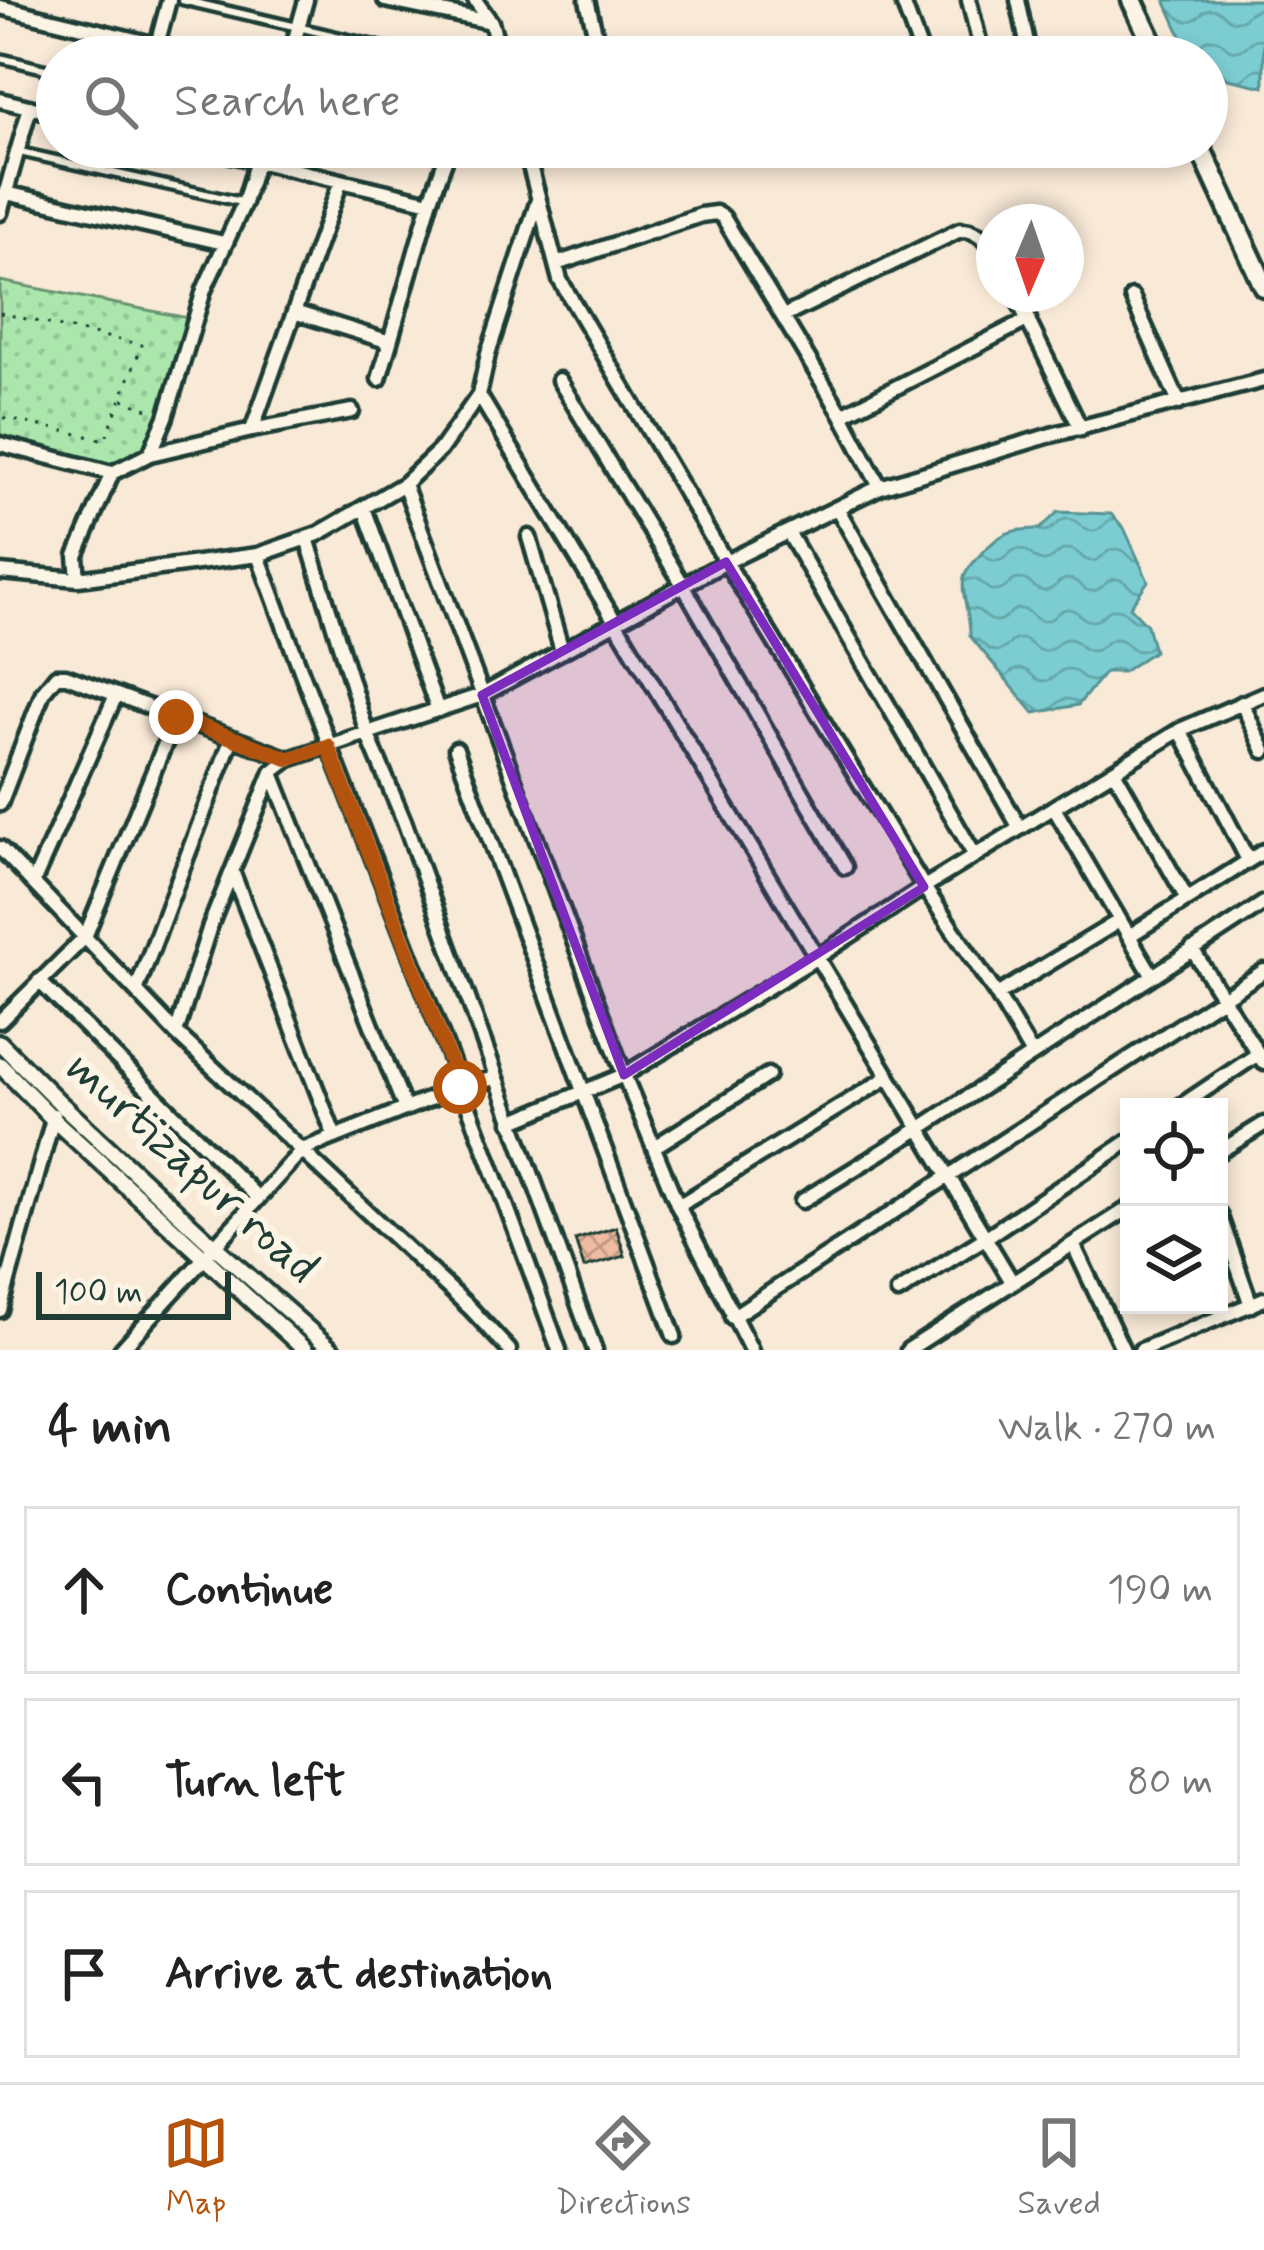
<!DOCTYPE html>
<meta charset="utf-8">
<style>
:root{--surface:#fff;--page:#f6f6f6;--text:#222;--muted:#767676;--line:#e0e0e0;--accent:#b45309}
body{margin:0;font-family:Mynerve,sans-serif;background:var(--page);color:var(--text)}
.controls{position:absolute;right:36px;bottom:36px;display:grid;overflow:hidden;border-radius:0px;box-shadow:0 6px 18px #0003}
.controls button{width:108px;height:108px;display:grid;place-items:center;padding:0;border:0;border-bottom:3px solid var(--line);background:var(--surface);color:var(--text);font:60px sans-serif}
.compass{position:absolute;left:976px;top:204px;width:108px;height:108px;border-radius:50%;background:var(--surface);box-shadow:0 6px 18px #0003;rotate:182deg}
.scale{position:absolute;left:36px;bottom:30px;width:195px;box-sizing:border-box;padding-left:12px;border:6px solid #1f3d34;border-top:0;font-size:33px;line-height:42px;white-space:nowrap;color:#1f3d34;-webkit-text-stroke:9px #fcf5e5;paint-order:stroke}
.stop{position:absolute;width:36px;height:36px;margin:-27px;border:9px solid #b45309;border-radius:50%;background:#fff}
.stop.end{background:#b45309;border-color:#fff;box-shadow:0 3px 12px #0008}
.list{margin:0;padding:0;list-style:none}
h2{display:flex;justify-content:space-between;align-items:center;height:156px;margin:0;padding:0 48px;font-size:51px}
h2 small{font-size:39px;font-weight:400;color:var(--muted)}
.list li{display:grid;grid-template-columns:78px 1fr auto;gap:36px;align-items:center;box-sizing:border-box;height:168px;margin:0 24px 24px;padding:0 24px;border:3px solid var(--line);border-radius:0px}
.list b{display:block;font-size:45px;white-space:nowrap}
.list em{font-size:39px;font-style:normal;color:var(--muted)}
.icon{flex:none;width:66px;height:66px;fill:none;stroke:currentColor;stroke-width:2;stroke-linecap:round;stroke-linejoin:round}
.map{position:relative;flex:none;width:1264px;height:1350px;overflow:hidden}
.search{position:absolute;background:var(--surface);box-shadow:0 6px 18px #0003;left:36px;right:36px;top:36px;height:132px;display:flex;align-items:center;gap:30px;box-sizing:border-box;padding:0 42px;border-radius:66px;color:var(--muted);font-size:45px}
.sheet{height:732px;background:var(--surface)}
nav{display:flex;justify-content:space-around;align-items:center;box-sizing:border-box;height:168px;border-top:3px solid var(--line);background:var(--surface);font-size:33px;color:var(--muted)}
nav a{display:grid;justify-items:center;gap:6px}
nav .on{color:var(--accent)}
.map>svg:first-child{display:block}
</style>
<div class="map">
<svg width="1264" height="1350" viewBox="0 0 1264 1350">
<defs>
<pattern id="green-dots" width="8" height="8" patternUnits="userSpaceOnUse" patternTransform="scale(3)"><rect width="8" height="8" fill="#abe7ad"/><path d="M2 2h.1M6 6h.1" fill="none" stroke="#93c795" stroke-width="1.8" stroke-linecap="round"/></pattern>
<pattern id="water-waves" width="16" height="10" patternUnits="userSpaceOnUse" patternTransform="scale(3)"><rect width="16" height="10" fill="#7ccdd2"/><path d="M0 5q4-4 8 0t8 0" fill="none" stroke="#65a8ab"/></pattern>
<pattern id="building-cross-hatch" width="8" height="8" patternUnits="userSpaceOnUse" patternTransform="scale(3)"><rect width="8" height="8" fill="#efbba1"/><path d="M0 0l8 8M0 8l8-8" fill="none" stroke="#c19984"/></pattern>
</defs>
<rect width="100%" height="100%" fill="#f9e9d7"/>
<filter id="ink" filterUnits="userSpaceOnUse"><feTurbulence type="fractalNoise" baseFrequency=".00833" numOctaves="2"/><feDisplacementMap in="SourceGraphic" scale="24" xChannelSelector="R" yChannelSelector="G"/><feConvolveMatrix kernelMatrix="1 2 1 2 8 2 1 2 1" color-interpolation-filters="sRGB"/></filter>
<g filter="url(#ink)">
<path fill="url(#green-dots)" stroke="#659270" stroke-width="3" d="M0,281L188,318L192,327L155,442L101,471L0,449Z"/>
<path fill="url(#water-waves)" stroke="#579393" stroke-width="3" d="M1165,0H1264V87L1223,78L1207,68V57H1197L1182,38Z
M1058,512L1111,514L1124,528L1148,581L1130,607L1147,625L1154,651L1123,672H1105L1078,705L1034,713L970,636C971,618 960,592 964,578C965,572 970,567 974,562C996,537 1005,528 1040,529Z"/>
<path fill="url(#building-cross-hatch)" stroke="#1f3d34" stroke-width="3" d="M616,1227L625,1256L584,1268L575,1240Z"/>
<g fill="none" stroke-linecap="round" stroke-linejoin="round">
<g stroke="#1f3d34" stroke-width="15">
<path id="service" d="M182,0L426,57
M0,58L57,72
M405,147L447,155
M20,152L241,202"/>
</g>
<g stroke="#1f3d34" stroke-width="21">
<path id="minor" d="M385,0L491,22
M475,0L491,22L501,57
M587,0L601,57
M902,0L923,57
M969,0L983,57
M1018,0L1030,57
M0,7L206,57
M157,45L169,0
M290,57L306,0
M0,100L57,114
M197,147L430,202
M525,147L560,280L726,562L924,887L997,995L1031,1053
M6,193L224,243
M0,213L30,107
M556,264L701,215L716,213L723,217L842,415L880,487
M1015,294L1081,429
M1132,297L1179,403
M294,312L390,342L430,202L450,147
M784,316L960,230C980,230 985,239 994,255
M379,379L390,342
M559,380L683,585L845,867
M479,395L1012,1282
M842,415L1029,319
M252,430L341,181
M0,444L112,473
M150,454L252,430L352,411
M404,484L624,1075L678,1206L751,1350
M364,508L438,710
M837,508L1020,828
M788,532L975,856
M529,537L562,651
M307,538L367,733L404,821L595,1350
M258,555C355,821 464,1083 559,1350
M0,572L78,579L258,555L318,534L404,484L440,450L479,395L488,354L538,200
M78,579L76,556L112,473L150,454L166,417L204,290L244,203L261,147
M1242,703L1264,751
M1180,730L1248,860
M456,749L674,1336
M1114,771L1187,899
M272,773L405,1109
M0,804L43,692L56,676H66L289,759
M1054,808L1152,975
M0,848L176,1033L470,1308L509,1350
M232,871L335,1137
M33,883L116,695
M1129,936L1264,851
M1192,949L1264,1063
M39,981L258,1198
M136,991L232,738
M997,995L1119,921
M0,1021L85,937L176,717
M176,1033L210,926L272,772L289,759L482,695L726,562L880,487L1051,435L1264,380
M1179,1107L1258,1054
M511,1122L624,1075L816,958L924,887L1180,730L1264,694
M654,1147L768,1075
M1219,1152L1264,1124
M802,1201L919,1129L1264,903
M678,1206L888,1077
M1219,1214L1251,1305
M1073,1244L1123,1350
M898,1292L985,1238L1129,1141
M0,1310L54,1115
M732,1317L1264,971
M121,1350L302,1150L460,1087L495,1078
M908,1350L1129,1208
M1141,1350L1264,1299"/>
</g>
<g stroke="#1f3d34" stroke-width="22">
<path id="tertiary" d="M0,1043L59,1102L214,1246L332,1350
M0,1065L53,1119L305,1350"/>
</g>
<g stroke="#1f3d34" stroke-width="27">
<path id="trunk" d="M1132,0L1159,57
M1200,147L1264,286"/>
</g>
<path stroke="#1f3d34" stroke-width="3" stroke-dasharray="3 9" stroke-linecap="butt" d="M0,313L142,345L105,440L0,417
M123,399L153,411"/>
<use href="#service" stroke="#fcf5e5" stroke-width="6"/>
<use href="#minor" stroke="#fcf5e5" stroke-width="12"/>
<use href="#tertiary" stroke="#fcf5e5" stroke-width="14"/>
<use href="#trunk" stroke="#fcf5e5" stroke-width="18"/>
</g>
</g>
<g fill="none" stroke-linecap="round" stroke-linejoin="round" filter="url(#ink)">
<path stroke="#b45309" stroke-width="15" d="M176,717L289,759L328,746L460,1087"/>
</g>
<path fill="#7b2cbf" fill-opacity="0.2" stroke="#7b2cbf" stroke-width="9" stroke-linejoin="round" d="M726,562L924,887L624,1075L482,695Z"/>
<g text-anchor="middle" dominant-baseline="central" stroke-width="12" stroke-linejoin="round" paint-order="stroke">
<g font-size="48" fill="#1f3d34" stroke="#fcf5e5">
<text transform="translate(192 1168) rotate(42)">murtizapur road</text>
</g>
</g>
</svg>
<div class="controls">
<button><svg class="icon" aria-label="locate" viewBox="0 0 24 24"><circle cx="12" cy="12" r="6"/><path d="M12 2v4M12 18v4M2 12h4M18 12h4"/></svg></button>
<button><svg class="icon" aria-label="layers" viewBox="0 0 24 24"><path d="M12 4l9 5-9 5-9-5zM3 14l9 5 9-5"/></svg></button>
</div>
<svg class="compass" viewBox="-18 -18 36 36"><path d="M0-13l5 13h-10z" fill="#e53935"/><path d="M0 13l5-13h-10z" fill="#767676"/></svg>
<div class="scale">100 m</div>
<div class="stop" style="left:460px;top:1087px"></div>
<div class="stop end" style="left:176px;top:717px"></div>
<div class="search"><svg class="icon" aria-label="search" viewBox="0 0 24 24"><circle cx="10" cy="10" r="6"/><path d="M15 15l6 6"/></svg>Search here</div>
</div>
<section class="sheet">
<h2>4 min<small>Walk · 270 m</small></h2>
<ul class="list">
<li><svg class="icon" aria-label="ahead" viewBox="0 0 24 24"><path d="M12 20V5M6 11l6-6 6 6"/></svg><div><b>Continue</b></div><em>190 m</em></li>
<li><svg class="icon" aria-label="left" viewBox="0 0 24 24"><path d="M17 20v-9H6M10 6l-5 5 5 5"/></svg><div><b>Turn left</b></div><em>80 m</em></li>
<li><svg class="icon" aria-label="arrive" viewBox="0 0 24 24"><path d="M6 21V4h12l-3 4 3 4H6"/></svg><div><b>Arrive at destination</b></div></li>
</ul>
</section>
<nav>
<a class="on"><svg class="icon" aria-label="map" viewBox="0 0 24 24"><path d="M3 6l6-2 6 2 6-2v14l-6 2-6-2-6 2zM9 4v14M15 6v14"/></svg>Map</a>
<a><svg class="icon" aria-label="directions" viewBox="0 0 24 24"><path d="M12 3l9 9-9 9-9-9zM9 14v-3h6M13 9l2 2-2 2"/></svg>Directions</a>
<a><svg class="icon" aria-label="saved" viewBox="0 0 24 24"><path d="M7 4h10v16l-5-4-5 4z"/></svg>Saved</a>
</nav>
